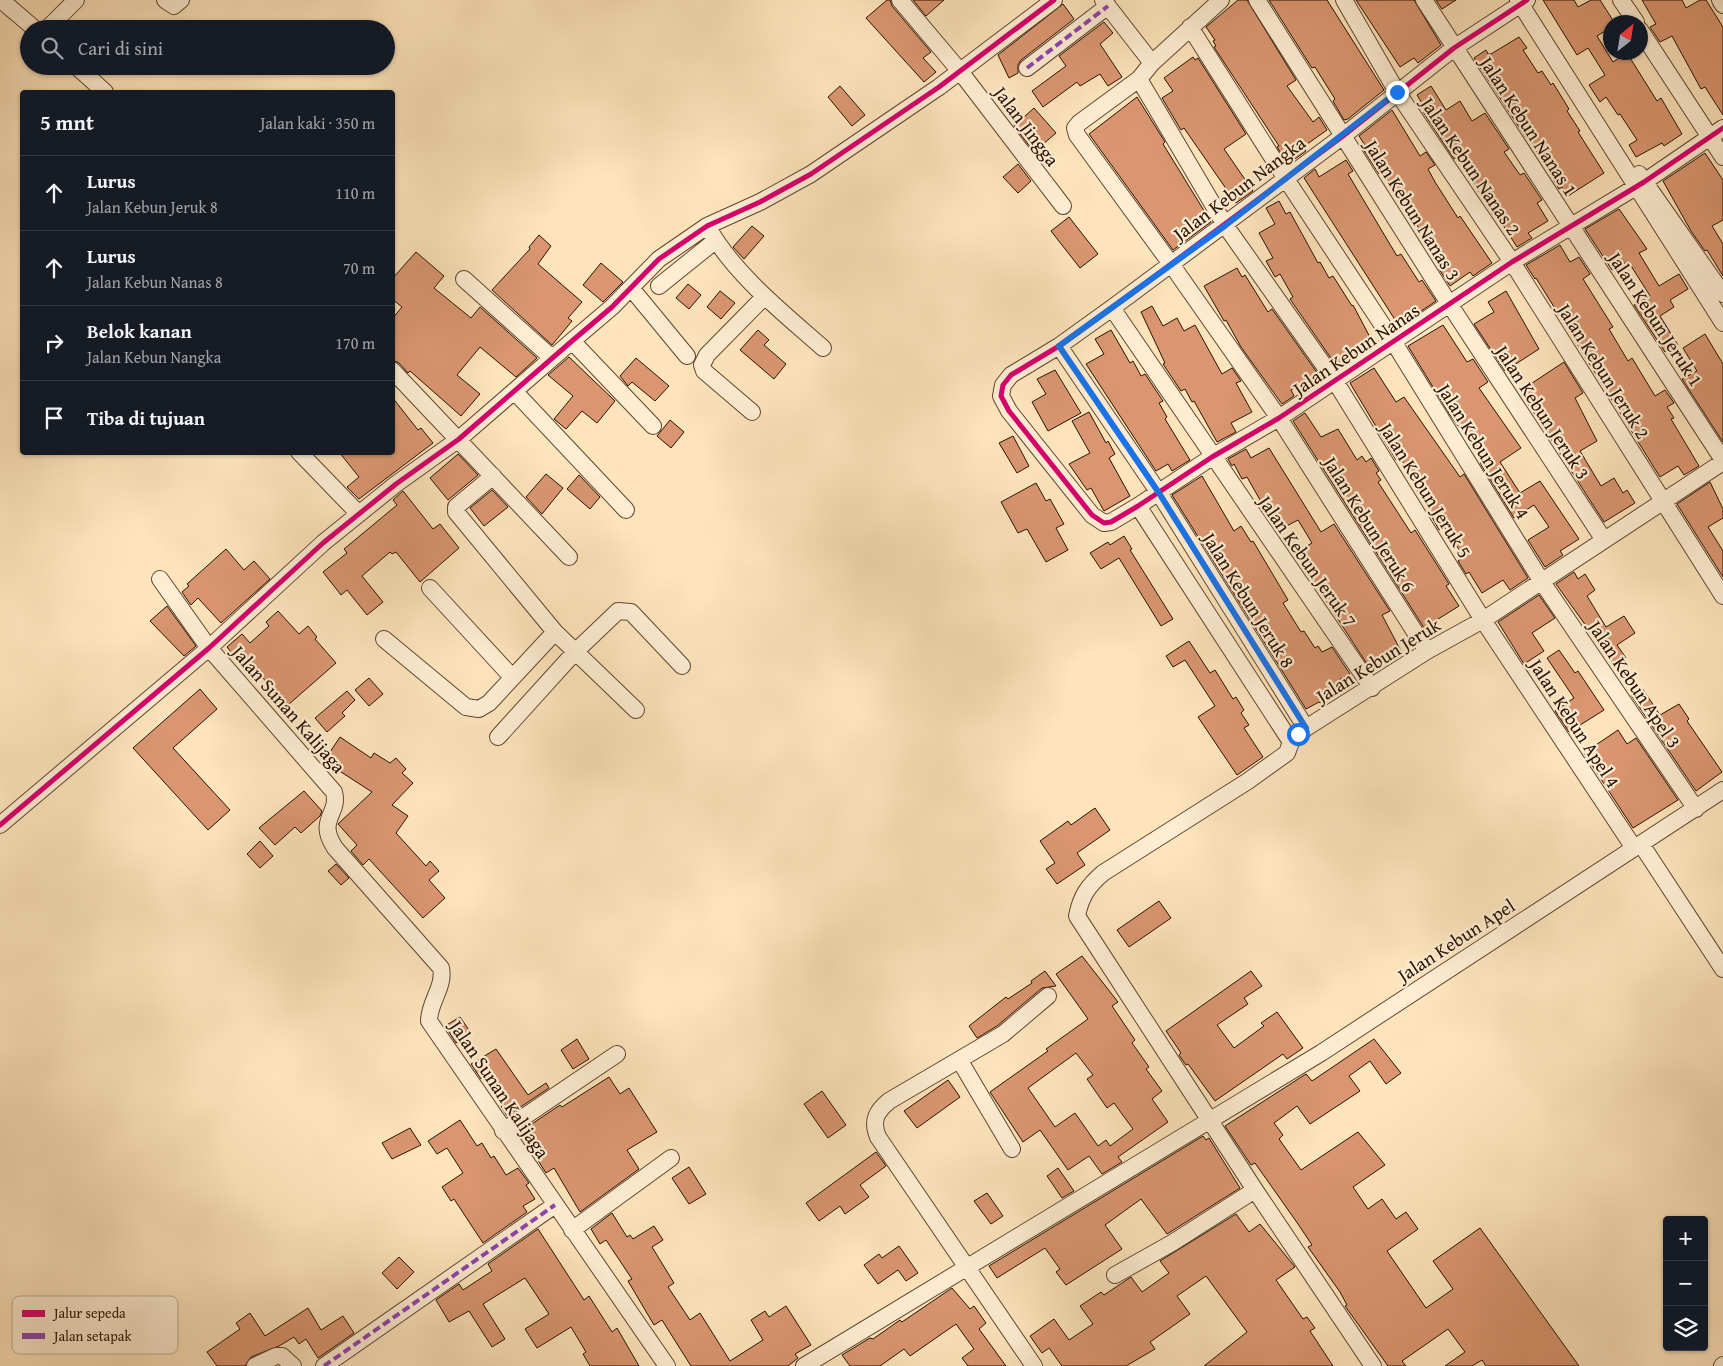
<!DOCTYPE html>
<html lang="id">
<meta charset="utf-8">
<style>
:root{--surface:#171b24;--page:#20242c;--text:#f1f3f6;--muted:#9ea1a6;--line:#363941}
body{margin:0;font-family:"Gentium Book Plus",serif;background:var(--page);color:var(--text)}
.controls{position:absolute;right:15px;bottom:15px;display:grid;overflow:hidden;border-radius:5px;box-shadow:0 1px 4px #0004}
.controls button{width:45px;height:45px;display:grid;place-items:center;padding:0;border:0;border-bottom:1px solid var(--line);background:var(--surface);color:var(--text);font:25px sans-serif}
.compass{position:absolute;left:1603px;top:15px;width:45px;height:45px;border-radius:50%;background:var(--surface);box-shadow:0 1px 4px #0004;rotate:30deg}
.stop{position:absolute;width:15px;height:15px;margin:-11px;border:4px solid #1a73e8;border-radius:50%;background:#fff}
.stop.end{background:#1a73e8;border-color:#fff;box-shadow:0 1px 5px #0008}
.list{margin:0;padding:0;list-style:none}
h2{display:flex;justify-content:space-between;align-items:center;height:65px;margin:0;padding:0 20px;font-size:21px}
h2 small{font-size:16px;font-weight:400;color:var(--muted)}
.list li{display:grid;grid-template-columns:32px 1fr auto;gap:15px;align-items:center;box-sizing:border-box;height:75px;padding:0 20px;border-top:1px solid var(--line)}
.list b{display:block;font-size:19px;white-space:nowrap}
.list p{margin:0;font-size:16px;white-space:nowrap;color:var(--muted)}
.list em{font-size:16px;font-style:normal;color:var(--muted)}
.icon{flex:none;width:28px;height:28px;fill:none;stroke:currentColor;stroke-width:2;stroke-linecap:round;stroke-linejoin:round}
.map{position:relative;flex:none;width:1723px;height:1366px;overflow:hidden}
.search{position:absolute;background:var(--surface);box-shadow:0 1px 4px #0004;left:20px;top:20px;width:375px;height:55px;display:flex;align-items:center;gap:12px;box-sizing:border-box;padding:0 18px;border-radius:28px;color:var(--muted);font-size:19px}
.panel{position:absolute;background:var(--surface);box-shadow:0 1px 4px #0004;left:20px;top:90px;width:375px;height:365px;border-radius:5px}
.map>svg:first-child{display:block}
</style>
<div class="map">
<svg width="1723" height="1366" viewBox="0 0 1723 1366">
<rect width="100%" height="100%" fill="#fde4bb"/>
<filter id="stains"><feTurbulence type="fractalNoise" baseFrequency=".004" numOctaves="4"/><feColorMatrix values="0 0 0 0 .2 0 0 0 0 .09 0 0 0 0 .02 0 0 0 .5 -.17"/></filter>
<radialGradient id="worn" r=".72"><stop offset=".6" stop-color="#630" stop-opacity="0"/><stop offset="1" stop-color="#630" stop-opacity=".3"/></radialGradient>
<path fill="#d99670" stroke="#2a1100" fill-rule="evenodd" d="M887,0H890L892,6L931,52L923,58L936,72L924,82L866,18Z
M913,0H944L926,16Z
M1238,0H1247L1296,80L1287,86L1313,122L1319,117L1327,130L1303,147L1306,151L1288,164L1277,147L1279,146L1214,47L1216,46L1213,41L1215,40L1206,27Z
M1269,0H1327L1384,90L1348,119L1344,120L1333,101L1335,99L1315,67L1312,68Z
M1356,0H1414L1441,45L1418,63L1414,58L1400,67Z
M1436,0H1456L1442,9Z
M1543,0H1574L1578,7L1591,0H1600L1614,22H1610V28L1597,36L1613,62L1627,53L1657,101L1661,98L1682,134L1664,146L1662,143L1636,157L1629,145L1637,140L1620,114L1618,115L1606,97L1600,102L1589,85L1605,75L1588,48L1577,55Z
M1642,0H1682L1686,8L1700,0H1706L1723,27V115L1705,87L1701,89L1672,36L1660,42L1650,27L1656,24Z
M1063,4L1074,19L1021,60L1018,65V73L1009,78L998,55Z
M1104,22L1113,33L1100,44L1122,77L1108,86L1100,74L1080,86L1077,82L1043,107L1032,91L1066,66L1059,56Z
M1519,37L1527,48L1523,50L1538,73L1542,71L1551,85L1553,83L1569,109L1567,111L1580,131L1578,132L1604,173L1568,196L1562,187L1559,189L1528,137L1526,138L1474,58L1486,50L1488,54H1491Z
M1193,57L1195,60L1198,58L1246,134L1224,149L1253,191L1236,203L1184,128L1181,130L1162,98L1173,91L1164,78Z
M840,86L865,115L852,126L828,97Z
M1431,86L1446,110L1460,101L1472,121L1485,113L1509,149L1504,152L1520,175L1524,173L1542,200L1537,203L1548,221L1528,233L1532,238L1517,247L1496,214L1493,215L1458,157L1454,159L1423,112L1426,110L1417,95Z
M1137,97L1165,142L1163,144L1211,222L1173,250L1089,134Z
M1034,108L1056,133L1034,152L1014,126Z
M1392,110L1420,156L1426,152L1435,165L1428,169L1435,182L1458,218L1460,216L1492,263L1473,276L1470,272L1450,286L1439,269L1442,268L1417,225L1382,171L1379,174L1363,149L1366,147L1359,136Z
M1705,153L1723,180V220L1712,226L1723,244V276L1707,250L1705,251L1691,231L1663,181Z
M1346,160L1353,171L1348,174L1382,231L1397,256L1401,254L1419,282L1422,280L1436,301L1399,326L1304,178L1315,169L1319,177Z
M1018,164L1031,181L1018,193L1003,177Z
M1279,201L1286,214L1290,212L1318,263L1320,262L1329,278L1333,276L1352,306L1353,305L1372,341L1350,352L1353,357L1340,365L1338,363L1335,364L1290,299L1293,297L1280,274L1275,277L1266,261L1273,258L1259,233L1275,224L1266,208Z
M1619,209L1647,249L1639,253L1659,286L1679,274L1688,289L1670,300L1674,307L1660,316L1678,345L1665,352L1634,305L1650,296L1628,261L1612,270L1585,229Z
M1069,217L1098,254L1080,268L1051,231Z
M752,226L764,236L744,259L733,247Z
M539,235L551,246L538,264L582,302L568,318L572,321L552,345L492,290L530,249L529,247Z
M1560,245L1570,262L1579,257L1590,274L1583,279L1613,327L1609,329L1628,361L1632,358L1655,396L1665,390L1674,403L1667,407L1674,418L1671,419L1699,466L1684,475L1678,466L1660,477L1536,278L1535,279L1526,265Z
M416,252L444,276L434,288L471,318L480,307L537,358L516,377L480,347L457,375L480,394L461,416L410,371L408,373L399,363L392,360V319L402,307L392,299V279Z
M601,263L623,282L603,302L583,285Z
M1237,268L1242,277L1245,275L1268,312L1272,309L1318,374L1291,390L1294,396L1282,404L1241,347L1226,320L1224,321L1204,286Z
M688,284L701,295L689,309L676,298Z
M720,291L735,303L721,319L707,307Z
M1506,291L1539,349L1505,371L1474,324L1494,312L1488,302Z
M1152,306L1163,326L1177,318L1184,331L1195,325L1222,374L1232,368L1241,381L1236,383L1252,412L1231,423L1236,432L1217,442L1194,401L1192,402L1185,389L1181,391L1163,364L1165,363L1141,312Z
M1443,325L1467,362L1473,359L1488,382L1479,388L1521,448L1500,462L1520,493L1540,481L1579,539L1560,551L1563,555L1545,567L1528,540L1549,527L1534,505L1514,518L1480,463L1484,461L1450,415L1408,346Z
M758,330L769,340L764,345L786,364L774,379L740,350Z
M1111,330L1130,363L1133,361L1141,376L1145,374L1163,401L1159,403L1167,417L1165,419L1190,460L1172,471L1168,464L1156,471L1086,364L1104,354L1095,339Z
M1705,334L1723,364V442L1682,379L1697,371L1683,348Z
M569,357L615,401L597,423L582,411L566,429L554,419L573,396L548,375Z
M636,358L669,386L655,401L632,382L628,386L620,376Z
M1564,362L1583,393L1575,398L1597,441L1580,451L1601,486L1614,478L1623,493L1627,490L1635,503L1604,522L1520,391Z
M1374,368L1396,402L1404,397L1460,477L1464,474L1528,578L1510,590L1503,580L1482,593L1469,572L1466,574L1458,561L1464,557L1444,527L1439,530L1413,482L1415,481L1400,458L1396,460L1350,383Z
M1055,370L1081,413L1048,431L1032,402L1046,394L1037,379Z
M392,397L418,430L421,428L433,443L359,499L347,487L359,477L339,452H392Z
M1089,412L1106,443L1108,441L1115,454L1109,458L1130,496L1104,511L1091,488L1087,490L1069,464L1090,453L1072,421Z
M1305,413L1321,437L1338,429L1357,460L1362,456L1366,462L1371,458L1379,471L1376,473L1381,480L1378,482L1411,533L1415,530L1449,584L1446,586L1459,606L1435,621L1437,624L1426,631L1293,421Z
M670,420L684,432L671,448L657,436Z
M1013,436L1029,466L1017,473L999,443Z
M1269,448L1321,532L1334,524L1390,611L1382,615L1402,653L1383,664L1379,657L1367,664L1295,553L1312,543L1298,520L1281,529L1271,512L1268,514L1247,477L1242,479L1234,464L1232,466L1228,459L1246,449L1251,458Z
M458,454L478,475L448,500L430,478Z
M546,474L563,488L542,514L526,497Z
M579,475L600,497L590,509L567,489Z
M1202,476L1234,531L1241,526L1251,542L1253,541L1288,600L1283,603L1301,632L1304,631L1315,648L1318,646L1322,652L1332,647L1350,674L1340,679L1346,688L1320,703L1319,702L1306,709L1172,495Z
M1710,482L1723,509V518L1708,527L1723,551V577L1677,504Z
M1036,483L1046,501L1050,499L1064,524L1056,528L1068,550L1046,562L1027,529L1018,533L1001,502Z
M492,490L508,507L484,526L470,508Z
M403,491L433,529L440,524L459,548L420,582L396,552L392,554L390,552L362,576L383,602L367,615L347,590L341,595L323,572L347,553L344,549L397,505L393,500Z
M1124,536L1132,549L1130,550L1173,619L1161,626L1119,558L1101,569L1090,553L1108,542L1110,545Z
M226,549L244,570L254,561L270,579L221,623L198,598L191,605L182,592L189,586L187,584Z
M1574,572L1578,579L1585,574L1595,590L1587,596L1606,627L1624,616L1635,633L1617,645L1626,658L1614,665L1556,584Z
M1539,595L1555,618L1532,633L1544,651L1524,664L1498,622Z
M167,606L196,646L184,656L150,621Z
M278,611L299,634L308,626L317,637L315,639L336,663L288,705L260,675L253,681L227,647L242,634L250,643L269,626L266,622Z
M1189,641L1210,673L1215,670L1233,699L1236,697L1244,710L1241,713L1249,725L1244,728L1263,757L1237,775L1198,717L1215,706L1185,660L1173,667L1166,656Z
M1559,650L1575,673L1578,671L1604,710L1569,732L1555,711L1574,698L1547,658Z
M369,678L383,694L369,706L355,690Z
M1642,688L1660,715L1679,704L1689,719L1687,721L1722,772L1696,791L1631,695Z
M200,689L217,709L173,748L230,810L208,830L133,748Z
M347,691L355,700L342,713L345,716L327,732L315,718Z
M1618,730L1627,744L1636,738L1678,800L1633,828L1584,753Z
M340,737L371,758L374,753L390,763L396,758L406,769L402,773L413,783L392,805L408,816L396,833L426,866L430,861L439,871L429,880L445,898L423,918L369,859L363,865L351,851L357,845L338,824L372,792L324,761Z
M304,791L322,811L320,816L301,833L295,827L275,845L259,828Z
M1095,808L1110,830L1077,853L1085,865L1057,884L1046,869L1055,863L1040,841L1068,821L1071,825Z
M260,841L273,856L260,868L247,854Z
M336,864L349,878L341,885L328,871Z
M1159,901L1171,918L1129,947L1117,930Z
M1082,956L1118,1002L1112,1006L1135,1040L1132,1043L1149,1067L1146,1069L1162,1091L1152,1099L1168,1122L1118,1157L1122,1162L1102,1174L1089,1156L1068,1170L1040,1130L1023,1142L990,1092L1048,1051L1046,1049L1088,1019L1056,974ZM1076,1053L1093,1075L1087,1079L1107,1108L1114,1103L1133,1129L1110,1146L1106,1140L1098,1146L1075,1113L1055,1127L1028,1088Z
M1045,971L1056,986L1042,988L997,1026L977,1038L969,1026L1006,997L1008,999L1032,983L1031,981Z
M1251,971L1262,986L1244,998L1248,1004L1217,1025L1234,1048L1264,1026L1261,1023L1277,1012L1303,1048L1287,1059L1283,1054L1215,1101L1188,1064L1186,1065L1179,1055L1181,1053L1166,1031Z
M460,1017L471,1033L456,1043L445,1026Z
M577,1039L589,1059L573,1069L561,1050Z
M1374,1039L1401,1073L1386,1084L1370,1061L1349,1076L1360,1091L1310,1124L1297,1106L1274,1123L1283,1135L1279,1139L1301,1170L1358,1132L1385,1165L1353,1187L1368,1209L1382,1199L1396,1219L1406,1212L1418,1229L1387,1251L1426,1308L1453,1289L1433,1261L1480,1228L1579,1366H1486L1482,1360L1472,1366H1445L1465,1352L1448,1329L1402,1361L1406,1366H1388L1345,1306L1347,1305L1340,1292L1308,1247L1312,1245L1298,1224L1255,1163L1251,1165L1225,1126L1306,1074L1312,1081Z
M496,1049L528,1095L546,1083L549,1088L507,1116L484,1077L481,1079L471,1064Z
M609,1077L620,1094L629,1088L657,1132L627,1150L639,1169L580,1212L554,1168L546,1173L520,1132L560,1105L562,1107Z
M948,1080L960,1097L917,1128L904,1111Z
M822,1091L846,1125L828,1138L804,1104Z
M460,1120L477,1146L482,1143L491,1158L494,1156L506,1175L518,1168L529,1183L526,1185L535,1199L523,1206L527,1212L483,1243L454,1199L451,1201L442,1187L463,1173L447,1148L437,1154L428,1141Z
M410,1128L421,1145L392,1159L382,1143Z
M1203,1136L1206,1140L1209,1138L1240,1188L1167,1234L1141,1199L1105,1225L1122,1249L1066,1285L1056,1272L1060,1269L1045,1248L997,1278L989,1266Z
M876,1152L886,1166L860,1185L869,1197L845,1214L840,1206L819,1221L806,1203Z
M689,1167L706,1194L689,1204L672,1178Z
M1058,1168L1074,1191L1062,1198L1047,1176Z
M987,1193L1003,1216L991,1224L974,1201Z
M612,1213L627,1237L630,1235L633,1239L654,1226L663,1240L652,1247L674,1283L668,1287L690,1320L700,1313L730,1361L763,1340L751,1320L765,1311L769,1317L786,1306L811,1345L795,1354L798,1358L788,1366H691L662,1320L654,1325L628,1281L632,1279L606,1240L600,1244L591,1229Z
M1236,1214L1249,1232L1260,1224L1295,1267L1276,1280L1303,1319L1307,1317L1315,1328L1310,1331L1333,1366H1204L1247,1332L1206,1276L1177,1296L1190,1314L1150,1342L1155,1349L1126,1366H1062L1049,1348L1042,1353L1030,1336L1054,1319L1069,1340L1093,1324L1080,1306L1101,1292L1104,1295L1131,1277L1142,1292L1169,1273L1160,1261Z
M538,1229L584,1300L589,1296L612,1332L617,1328L639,1366H590L583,1354L586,1352L571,1327L537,1348L525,1329L549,1314L525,1278L483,1304L505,1339L492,1347L469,1311L449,1322L436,1300L459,1284L463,1290L492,1271L488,1264Z
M899,1246L918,1273L906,1281L898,1270L878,1284L864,1265L879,1254L882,1258Z
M399,1257L414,1272L397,1289L382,1273Z
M952,1288L970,1309L974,1306L986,1323L979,1329L1006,1366H968L962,1358L974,1349L956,1324L910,1356L904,1349L880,1366H850L842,1355L870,1338L873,1339L900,1320L902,1322Z
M308,1308L321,1330L343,1316L354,1333L318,1358L306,1339L299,1344L294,1337L279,1346L251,1357L245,1366H217L207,1352L240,1329L236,1323L250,1313L265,1336Z"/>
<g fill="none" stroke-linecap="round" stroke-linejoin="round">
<g stroke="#5f462f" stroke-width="18">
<path id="street" d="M1,0L35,29
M165,0L174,6L181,0
M900,0L959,70L1063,206
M1103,0L1152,63L1139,79L1079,123L1075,128L1077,135L1171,264L1279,418L1427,651
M1257,0L1450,305L1604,540
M1344,0L1397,92L1512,262L1723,596
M1424,0L1723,460
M1518,0L1723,323
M1527,0L1454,48L1343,136L1112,308L1059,346L1011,375L1003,385L1001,396L1009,411L1092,515L1104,523L1111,522L1138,506L1212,457L1279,418L1512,262L1644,182L1723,128
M1621,0L1636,22
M1720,0L1723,5
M1190,27L1286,179L1393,341L1542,582L1696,809
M47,29L76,0
M1640,30L1723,157
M1152,63L1221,0
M76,66L105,92
M1027,68L1108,6
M1139,79L1225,225L1335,381L1483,620L1634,848
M1639,174L1723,294
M707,226C735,275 781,311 823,348
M464,279L552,358
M659,286L715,241
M631,288L687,356
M1112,308L1372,688
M572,341L653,426
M1059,346L1159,493L1306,728
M392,370L569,557
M514,391L626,510
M752,412L704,371L702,365L707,355L764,297
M299,452L359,514
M1138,506L1291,742
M160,579L209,648L334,792C340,815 316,819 335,848L441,968C445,987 429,1002 429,1021L667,1366
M430,588L512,677
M555,632L636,710
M384,639L466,707L479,709L489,703L555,632L456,512V507L493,476
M498,737L575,652L618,611L631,612L682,666
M1291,742L1287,753L1248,781L1103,873C1088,886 1081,896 1077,916L1255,1190L1373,1366
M1291,742L1306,728L1427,651L1483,620L1723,462
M0,825L209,648L323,543L396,484L459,439L572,341L612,307L659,259L707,226L760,202L811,174L939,87L1054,0
M1641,844L1723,969
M960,1061L1012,1149
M503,1131L617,1054
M572,1230L671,1158
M1115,1275L1172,1243L1255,1190
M255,1366L276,1356H282L293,1366
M324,1366L555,1205
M804,1366L1321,1053L1723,790
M1034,1366L878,1137C871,1120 877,1111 889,1101L1003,1034L1048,996
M1722,1366L1723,1365"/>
</g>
<use href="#street" stroke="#feedd3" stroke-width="16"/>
<path stroke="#8e44ad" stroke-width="4" stroke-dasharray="8 4" stroke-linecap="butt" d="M1027,68L1108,6
M324,1366L555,1205"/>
<g stroke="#feedd3" stroke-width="8">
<path id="cycleway" d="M1527,0L1454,48L1343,136L1112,308L1059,346L1011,375L1003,385L1001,396L1009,411L1092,515L1104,523L1111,522L1138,506L1212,457L1279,418L1512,262L1644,182L1723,128
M0,825L209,648L323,543L396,484L459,439L572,341L612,307L659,259L707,226L760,202L811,174L939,87L1054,0"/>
</g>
<use href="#cycleway" stroke="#d6006c" stroke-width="5"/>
</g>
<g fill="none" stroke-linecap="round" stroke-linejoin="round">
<path stroke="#1a73e8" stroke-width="6" d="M1298,734L1306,728L1159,493L1059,346L1226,225L1397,92"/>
</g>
<g text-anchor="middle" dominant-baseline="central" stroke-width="4.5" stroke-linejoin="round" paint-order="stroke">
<g font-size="19" fill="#2a1100" stroke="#feedd3">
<text transform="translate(1027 126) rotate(53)">Jalan Jingga</text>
<text transform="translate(1529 126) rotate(57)">Jalan Kebun Nanas 1</text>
<text transform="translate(1471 166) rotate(56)">Jalan Kebun Nanas 2</text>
<text transform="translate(1239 188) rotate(-37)">Jalan Kebun Nangka</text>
<text transform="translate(1413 210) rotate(58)">Jalan Kebun Nanas 3</text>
<text transform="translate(1656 319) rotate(57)">Jalan Kebun Jeruk 1</text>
<text transform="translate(1356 349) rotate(-34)">Jalan Kebun Nanas</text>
<text transform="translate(1604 371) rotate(58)">Jalan Kebun Jeruk 2</text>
<text transform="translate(1543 412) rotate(57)">Jalan Kebun Jeruk 3</text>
<text transform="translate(1484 451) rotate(58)">Jalan Kebun Jeruk 4</text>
<text transform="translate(1426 490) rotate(58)">Jalan Kebun Jeruk 5</text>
<text transform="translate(1370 524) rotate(58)">Jalan Kebun Jeruk 6</text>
<text transform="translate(1308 561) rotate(55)">Jalan Kebun Jeruk 7</text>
<text transform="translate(1249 600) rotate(58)">Jalan Kebun Jeruk 8</text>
<text transform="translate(1378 660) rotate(-32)">Jalan Kebun Jeruk</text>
<text transform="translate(1635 684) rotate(56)">Jalan Kebun Apel 3</text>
<text transform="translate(289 709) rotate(49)">Jalan Sunan Kalijaga</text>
<text transform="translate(1575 723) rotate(57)">Jalan Kebun Apel 4</text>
<text transform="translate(1456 940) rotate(-33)">Jalan Kebun Apel</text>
<text transform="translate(500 1089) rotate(56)">Jalan Sunan Kalijaga</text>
</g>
</g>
<rect x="12" y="1296" width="166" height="58" rx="8" fill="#feedd3" stroke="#beab94" stroke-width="1"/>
<rect x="22" y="1310" width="23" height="7" fill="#d6006c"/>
<rect x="22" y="1333" width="23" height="6" fill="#8e44ad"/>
<g font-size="14" fill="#2a1100">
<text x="54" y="1318">Jalur sepeda</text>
<text x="54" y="1341">Jalan setapak</text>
</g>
<rect width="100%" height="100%" filter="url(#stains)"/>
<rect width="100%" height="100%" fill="url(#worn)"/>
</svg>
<div class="controls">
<button>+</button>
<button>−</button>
<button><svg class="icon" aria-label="layers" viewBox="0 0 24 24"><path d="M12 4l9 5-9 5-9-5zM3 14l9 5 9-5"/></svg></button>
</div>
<svg class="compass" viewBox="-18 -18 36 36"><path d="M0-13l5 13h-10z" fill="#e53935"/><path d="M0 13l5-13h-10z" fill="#9ea1a6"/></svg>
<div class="stop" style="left:1298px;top:734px"></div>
<div class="stop end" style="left:1397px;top:92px"></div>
<div class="search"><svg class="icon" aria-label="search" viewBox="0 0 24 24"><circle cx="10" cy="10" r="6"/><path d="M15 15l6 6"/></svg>Cari di sini</div>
<section class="panel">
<h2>5 mnt<small>Jalan kaki · 350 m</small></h2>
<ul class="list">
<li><svg class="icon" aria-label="ahead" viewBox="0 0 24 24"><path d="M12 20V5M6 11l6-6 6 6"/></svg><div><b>Lurus</b><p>Jalan Kebun Jeruk 8</p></div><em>110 m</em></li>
<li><svg class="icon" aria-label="ahead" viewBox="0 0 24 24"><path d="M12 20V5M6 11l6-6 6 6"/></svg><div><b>Lurus</b><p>Jalan Kebun Nanas 8</p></div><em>70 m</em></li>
<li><svg class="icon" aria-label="right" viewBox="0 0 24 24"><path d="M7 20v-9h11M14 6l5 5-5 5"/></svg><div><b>Belok kanan</b><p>Jalan Kebun Nangka</p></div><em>170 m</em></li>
<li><svg class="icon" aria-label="arrive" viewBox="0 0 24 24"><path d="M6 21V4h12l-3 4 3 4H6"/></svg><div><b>Tiba di tujuan</b></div></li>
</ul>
</section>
</div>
